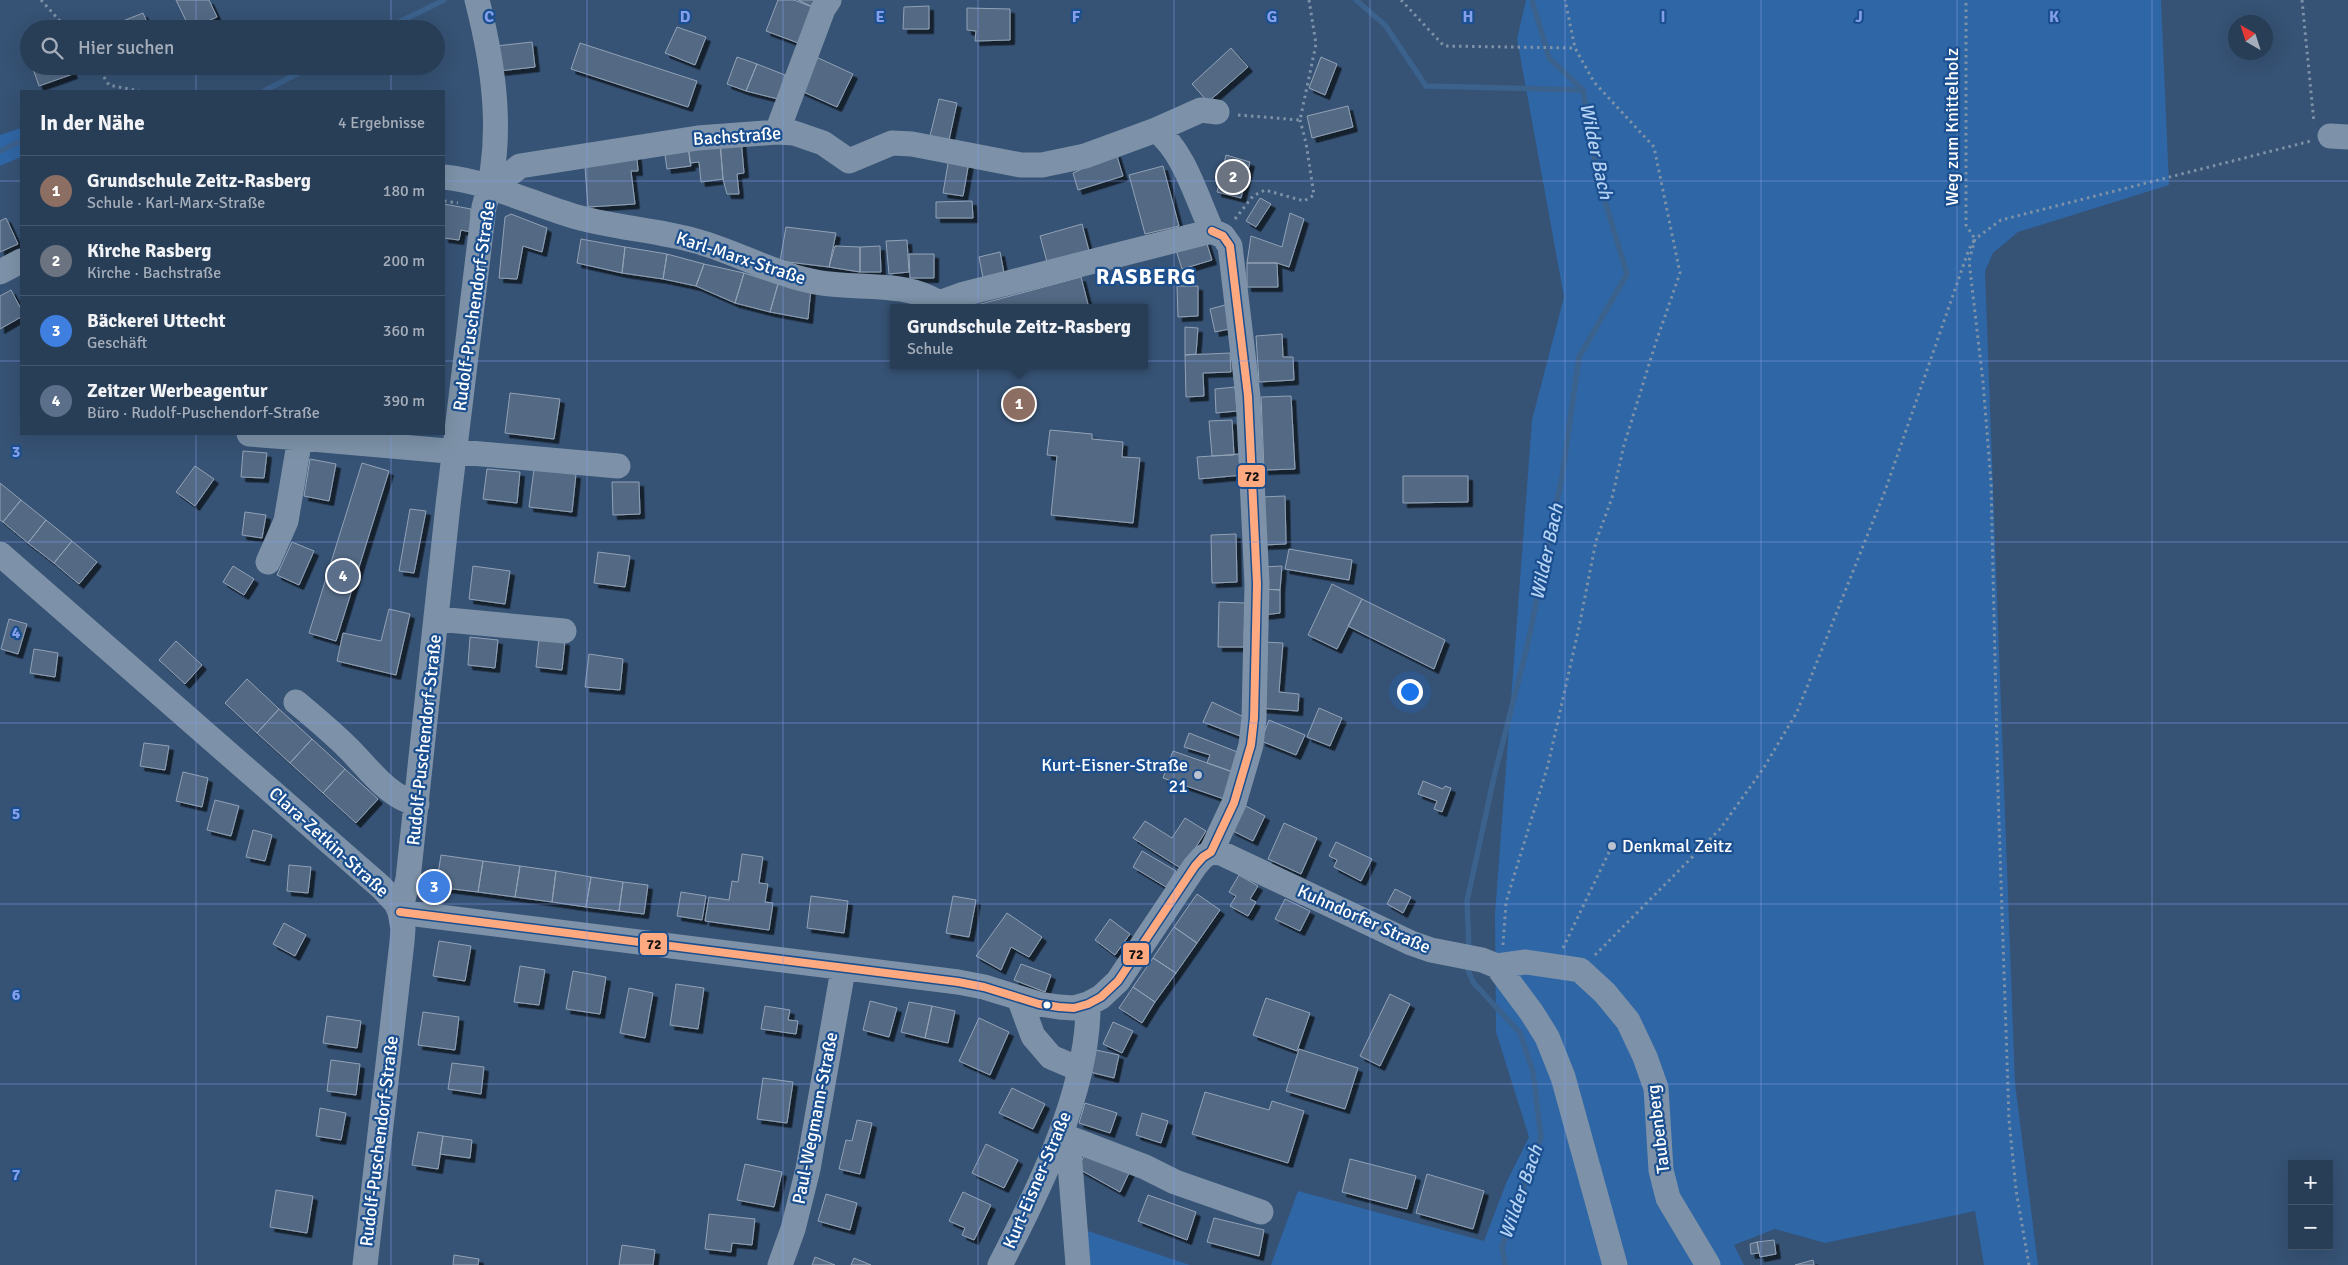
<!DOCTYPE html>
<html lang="de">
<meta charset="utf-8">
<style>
:root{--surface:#283e57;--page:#30455d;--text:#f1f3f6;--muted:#a5aeba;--line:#44576d;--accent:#bca0f2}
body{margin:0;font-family:Signika,sans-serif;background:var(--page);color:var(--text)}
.controls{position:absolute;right:15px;bottom:15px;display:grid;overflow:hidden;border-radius:0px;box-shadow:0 5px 20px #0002}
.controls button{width:45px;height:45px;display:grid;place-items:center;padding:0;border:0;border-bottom:1px solid var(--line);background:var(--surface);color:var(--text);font:25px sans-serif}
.compass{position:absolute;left:2228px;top:15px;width:45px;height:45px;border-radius:50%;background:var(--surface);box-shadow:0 5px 20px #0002;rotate:321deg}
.you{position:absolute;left:1409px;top:691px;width:18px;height:18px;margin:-12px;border:4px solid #fff;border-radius:50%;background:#1a73e8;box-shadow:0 0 0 8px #1a73e833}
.badge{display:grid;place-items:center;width:32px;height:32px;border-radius:50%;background:var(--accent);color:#fff;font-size:16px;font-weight:700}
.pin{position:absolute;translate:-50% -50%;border:2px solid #fff;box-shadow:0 1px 5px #0006}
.popup{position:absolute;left:890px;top:304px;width:258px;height:65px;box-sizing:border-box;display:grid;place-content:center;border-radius:0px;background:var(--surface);filter:drop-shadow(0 1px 4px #0005);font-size:16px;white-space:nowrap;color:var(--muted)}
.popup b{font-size:19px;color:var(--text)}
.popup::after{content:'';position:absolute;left:50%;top:100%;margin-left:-10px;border:10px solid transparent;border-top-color:var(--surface)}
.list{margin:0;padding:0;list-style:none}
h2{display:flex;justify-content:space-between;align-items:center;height:65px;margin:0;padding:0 20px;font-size:21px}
h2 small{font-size:16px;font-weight:400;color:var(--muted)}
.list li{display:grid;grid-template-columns:32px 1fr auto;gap:15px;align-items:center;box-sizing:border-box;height:70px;padding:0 20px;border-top:1px solid var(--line)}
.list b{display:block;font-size:19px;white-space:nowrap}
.list p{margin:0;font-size:16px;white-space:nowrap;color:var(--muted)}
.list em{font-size:16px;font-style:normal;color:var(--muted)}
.icon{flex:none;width:28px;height:28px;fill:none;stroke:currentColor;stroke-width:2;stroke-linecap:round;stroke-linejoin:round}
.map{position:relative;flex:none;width:2348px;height:1265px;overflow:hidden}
.search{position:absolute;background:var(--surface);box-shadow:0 5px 20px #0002;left:20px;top:20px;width:425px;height:55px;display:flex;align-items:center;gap:12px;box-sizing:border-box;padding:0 18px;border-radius:28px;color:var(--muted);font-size:19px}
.panel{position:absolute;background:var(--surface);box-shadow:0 5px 20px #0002;left:20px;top:90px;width:425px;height:345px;border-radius:0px}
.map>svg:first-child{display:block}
</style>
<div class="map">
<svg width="2348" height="1265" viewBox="0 0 2348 1265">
<defs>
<filter id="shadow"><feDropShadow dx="4.5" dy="4.5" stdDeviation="0" flood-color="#0009"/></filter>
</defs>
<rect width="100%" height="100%" fill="#365274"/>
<path fill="#2f66a5" d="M1526,0H2161L2169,185L2018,232L1993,253L1985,271L2015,1083L2038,1265H1984L1975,1211L1825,1243L1775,1229L1734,1245L1744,1265H1271L1298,1191L1484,1241L1507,1181L1529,1137L1496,1032L1495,914L1532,420L1564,297L1517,39Z
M21,128V157L0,166V135Z
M1079,1228L1190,1265H1083Z"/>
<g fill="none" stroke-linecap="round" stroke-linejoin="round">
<path stroke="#3b618d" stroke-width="5.5" d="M1356,0L1385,25L1426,86L1583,90
M1532,0L1549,58L1583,90
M385,29L444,0
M264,91L312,66
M0,151L21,141
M1469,951L1467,901L1494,777L1527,647L1562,477L1579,357L1627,274L1598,178L1583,90
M1469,962L1468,970L1473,982L1520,1033L1533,1072L1541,1137L1502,1247L1505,1265"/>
</g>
<path fill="#526984" stroke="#92a2b6" filter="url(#shadow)" d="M176,0H209L217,17L190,29Z
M778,0H794L815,8L801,44L766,31Z
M798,0H818L815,8Z
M929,6V29H903L904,7Z
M967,8L1010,9V40L975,41L976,31L967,30Z
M143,13L150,29H121L118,23Z
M677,27L706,37L695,65L665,53Z
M532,42L535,67L499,71L496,46Z
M580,43L697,81L688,107L571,69Z
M1231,48L1248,67L1208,102L1192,84Z
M814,56L853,74L837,107L799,90Z
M737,57L757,64L746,91L727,84Z
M1321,57L1337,64L1325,95L1309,88Z
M757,64L785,75L778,99L746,91Z
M32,66H70L73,74L39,86Z
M939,99L957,103L949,140L930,136Z
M1348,106L1353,127L1312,138L1307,116Z
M741,139L744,173L737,174L739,194H727L723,179L720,142Z
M720,142L723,179L701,182L699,162L690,163L688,145Z
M688,145L691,166L667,169L664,148Z
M636,146L638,171H631L635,204L588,207L584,153Z
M950,152L970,156L963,196L943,193Z
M1116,153L1123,176L1078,190L1073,173Z
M1226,155L1250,162L1241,198L1217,192Z
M1163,166L1179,226L1145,234L1129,175Z
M1260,198L1271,204L1256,227L1246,221Z
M972,201L973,218H936V202Z
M444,204L471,209V232L461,230L459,240L444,238Z
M1290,213L1304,219L1289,267L1277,263H1247L1251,236L1282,247Z
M511,214L547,228L542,252L523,246L517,279L499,278L505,217Z
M6,218L18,244L0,252V221Z
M1082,224L1089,251L1047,262L1040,236Z
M786,227L836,233L829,267L780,261Z
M581,239L625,247L622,273L577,263Z
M907,240L909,272L889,274L886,241Z
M1206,241L1212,260L1182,269L1176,250Z
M835,246L860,247V272L829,267Z
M880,246L881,272H860V247Z
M625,247L667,254L663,279L622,273Z
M1000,252L1004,273L983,278L979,257Z
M667,254L704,264L696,286L663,279Z
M909,254H934V278H910Z
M1247,263H1277L1278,287H1247Z
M704,264L744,273L735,303L696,286Z
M744,273L778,284L770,312L735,303Z
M1081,277L1089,308H977V305Z
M778,284L811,288L808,319L770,312Z
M1177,286H1198V316L1178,317Z
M11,290L21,309V317L0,329V296Z
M1229,304L1234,328L1215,332L1210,309Z
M1185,327L1198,328L1196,354L1185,355Z
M1282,334L1283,357H1293L1294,380L1259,382L1256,336Z
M1230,353L1231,372L1203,373L1204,396L1186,397L1185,355Z
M1235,387L1237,411L1216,413L1215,389Z
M510,393L560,399L554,439L505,433Z
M1291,396L1295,469L1264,470L1261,397Z
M1232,420L1234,455L1212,456L1209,421Z
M1050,430L1092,434V439L1123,442L1122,457L1140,458L1133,523L1051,515L1057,456L1047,455Z
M243,451L267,453L264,478L241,477Z
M1241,454L1243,475L1199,479L1197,457Z
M310,459L336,464L329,501L304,496Z
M362,463L389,471L336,641L309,633Z
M195,466L214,479L195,506L176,492Z
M487,469L520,472L517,503L483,499Z
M534,469L576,474L572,512L529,507Z
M1403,476H1468V502L1403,503Z
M612,482H639L640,514L613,515Z
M0,483L21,500L3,522L0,520Z
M1285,496L1286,544L1263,545L1261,497Z
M21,500L46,520L28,543L3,522Z
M410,509L426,511L414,573L399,571Z
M245,512L266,515L262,538L242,535Z
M46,520L72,541L54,563L28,543Z
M1236,534L1237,582L1212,583L1211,535Z
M72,541L97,562L79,584L54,563Z
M292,542L314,551L299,585L277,575Z
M1289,549L1352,560L1349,580L1285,569Z
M598,552L630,556L625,587L594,583Z
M233,566L254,579L244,595L223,582Z
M473,566L510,571L505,604L469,599Z
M1282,566L1280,590L1263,589V567Z
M1332,584L1362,599L1337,649L1308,635Z
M1263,589L1280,590V613L1263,615Z
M1362,599L1445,640L1434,669L1348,626Z
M1219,602L1245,603L1244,647H1218Z
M389,609L410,614L396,675L337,661L343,633L381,641Z
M9,619L27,624L18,654L1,649Z
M470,637L498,640L495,668L468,665Z
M539,638L565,641L562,670L536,667Z
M176,641L202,665L185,684L159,660Z
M1264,642L1283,643L1279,692L1299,694L1298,711L1258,708Z
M34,649L58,653L55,677L30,673Z
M589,654L623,659L620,690L585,687Z
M247,679L279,709L257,733L225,703Z
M1212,702L1248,719L1240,736L1203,722Z
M1319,708L1342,718L1330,746L1307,737Z
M279,709L312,739L290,763L257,733Z
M1269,720L1305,735L1296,755L1261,741Z
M1189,733L1240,753L1233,772L1207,763L1210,755L1184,747Z
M312,739L345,769L323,793L290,763Z
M144,743L169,746L165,770L140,766Z
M1173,751L1233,772L1224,799L1163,778Z
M345,769L378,799L356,823L323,793Z
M183,772L208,778L202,807L176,801Z
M1423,781L1443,789L1445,786L1451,788L1442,812L1434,809L1437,801L1418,794Z
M215,800L239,806L231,836L207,830Z
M1244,805L1265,816L1253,841L1231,830Z
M1185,818L1206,831L1182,869L1133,838L1145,821L1172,838Z
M1284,823L1317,838L1301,874L1268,859Z
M253,830L272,835L265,861L246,857Z
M1336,842L1372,859L1361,881L1334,867L1337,860L1329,856Z
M1142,851L1176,871L1166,887L1133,867Z
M742,854L763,857L759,883L768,884L765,902L773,903L769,930L705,921L709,897L729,900L732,881L738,882Z
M441,855L483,861L478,892L436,887Z
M483,861L520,866L515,897L478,892Z
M289,865L311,867L308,893L287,891Z
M520,866L556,871L552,902L515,897Z
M556,871L591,877L586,907L552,902Z
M1239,875L1258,886L1250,899L1256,902L1248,916L1230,906L1236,896L1229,892Z
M591,877L623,882L619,911L586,907Z
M623,882L648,885L644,914L619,911Z
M1395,889L1411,897L1403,913L1387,904Z
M681,892L706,896L702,920L677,916Z
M1197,894L1220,910L1197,943L1174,927Z
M811,896L848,901L844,933L807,928Z
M953,896L976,900L969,937L946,933Z
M1285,899L1310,911L1300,931L1275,919Z
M1007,913L1042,937L1029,957L1011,947L1001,970L976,956Z
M1110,919L1130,934L1115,955L1095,940Z
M284,923L306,935L295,956L273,944Z
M1174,927L1197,943L1176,973L1153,958Z
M439,941L471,946L465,981L433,976Z
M1153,958L1176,973L1155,1002L1133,987Z
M1021,964L1051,975L1045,992L1014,980Z
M520,966L545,970L539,1005L514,1002Z
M573,971L606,977L600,1014L566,1009Z
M676,984L704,988L698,1029L670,1025Z
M1133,987L1155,1002L1142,1023L1119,1008Z
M629,988L653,993L645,1038L620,1033Z
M1390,994L1410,1004L1380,1066L1360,1056Z
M1266,998L1310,1013L1297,1051L1253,1035Z
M870,1001L897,1008L889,1037L863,1030Z
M909,1002L932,1006L925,1038L901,1032Z
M765,1006L790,1010L788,1020L798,1021L796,1034L761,1029Z
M932,1006L955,1011L948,1043L925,1038Z
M423,1012L459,1017L455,1050L418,1045Z
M327,1016L361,1021L357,1048L323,1043Z
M979,1018L1009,1032L990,1075L959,1061Z
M1113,1022L1133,1031L1122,1053L1103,1044Z
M1299,1049L1358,1068L1345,1109L1286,1091Z
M1096,1050L1119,1055L1114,1078L1090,1072Z
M331,1060L360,1064L356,1095L327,1091Z
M452,1063L484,1067L481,1094L448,1089Z
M763,1078L793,1082L787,1123L757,1119Z
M1012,1088L1045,1104L1033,1129L999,1113Z
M1205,1092L1269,1110L1272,1101L1304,1111L1288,1163L1192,1134Z
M1085,1103L1117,1113L1110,1133L1079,1123Z
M320,1108L346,1113L341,1140L316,1136Z
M1142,1113L1168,1121L1161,1143L1136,1135Z
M857,1120L872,1123L860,1174L839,1169L846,1140L852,1141Z
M418,1132L443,1136L438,1169L412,1165Z
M443,1136L472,1140L470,1158L440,1154Z
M986,1144L1018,1160L1004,1188L972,1173Z
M1089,1148L1130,1171L1120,1192L1077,1168Z
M1350,1159L1416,1176L1407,1209L1342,1192Z
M745,1164L782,1172L774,1207L737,1200Z
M1427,1174L1484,1191L1473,1229L1416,1213Z
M276,1190L313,1196L307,1233L270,1227Z
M963,1192L991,1205L974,1240L962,1235L965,1228L949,1221Z
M826,1194L857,1203L850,1230L818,1221Z
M1148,1195L1196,1212L1187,1240L1138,1221Z
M709,1214L755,1219L752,1245L732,1243L731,1252L705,1249Z
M1214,1218L1264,1230L1259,1256L1207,1242Z
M1774,1240L1776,1254L1760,1257L1757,1242Z
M1757,1242L1759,1253L1751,1254L1750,1244Z
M622,1245L655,1250L653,1265H619Z
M454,1255L479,1259L478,1265H453Z
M815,1257L835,1265H812Z
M854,1258L871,1265H851Z
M1813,1260L1814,1265H1795Z"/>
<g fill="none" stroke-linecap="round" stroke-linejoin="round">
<path stroke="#7d92a8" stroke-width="3" stroke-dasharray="2.5 4" stroke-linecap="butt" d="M41,0L67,29
M1401,0L1444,46L1575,48
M2302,0L2314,123
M97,66L109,85L139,91
M1238,115L1300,120L1316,44L1309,0
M444,201L458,203
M1235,219L1253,196L1265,190L1304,201L1314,195L1306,143L1300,120
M1503,945L1506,902L1548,765L1579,627L1596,541L1612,498L1624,445L1656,342L1680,273L1654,147L1594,82L1575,48L1565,0
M1563,948L1612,846
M1595,955L1720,829L1763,769L1797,712L1885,491L1969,249L1975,239L1966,225V0
M2029,1265L2016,1190L2009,1120L1998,792L1991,482L1983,382L1969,261L1975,239L2001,220L2311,141"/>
<path stroke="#7d92a8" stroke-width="25" d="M1156,130L1201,110L1217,112
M777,132L823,9L829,0
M2330,136L2348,137
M444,177C486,181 530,203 570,215C611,228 655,229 696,241C739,253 777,276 821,283C860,289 906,281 939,303L964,294L1212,231
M490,189L520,166L698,138L777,132L794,133L823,143L849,161L892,143L912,144L1021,165H1042L1085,156L1156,130C1184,151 1197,199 1212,231
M0,272L21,261
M249,434L300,438
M0,554L381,887L396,903L400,912
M268,562L286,521L300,438L618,466
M437,619L564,631
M296,702C314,717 332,732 349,749C369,769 388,797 417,804
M1211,852L1221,853L1411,943L1431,950L1482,960L1497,966L1532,1013L1547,1037L1563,1077L1615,1265
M400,912L958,982L984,987L1039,1004L1059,1007L1074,1008L1088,1004L1101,997L1118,981L1195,866L1203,857L1211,852L1234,803L1251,745L1254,718L1257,584L1248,396L1230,246L1223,236L1212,231
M1497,966L1526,962L1580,970L1605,993L1628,1021L1645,1057L1656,1088L1661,1170L1668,1198L1708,1265
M1019,998L1033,1036L1051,1057L1079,1069
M1061,1135L1145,1167L1175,1182L1261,1212
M1061,1135L1069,1151L1078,1265
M365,1265L402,942L403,929L400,912L408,879L448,505L484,207C505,140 494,66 477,0
M780,1265L793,1229L808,1169L843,970
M1000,1265C1039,1190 1089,1089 1088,1004"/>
<g stroke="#1b4f8f" stroke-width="11">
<path id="bus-1" d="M400,912L958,982L984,987L1039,1004L1059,1007L1074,1008L1088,1004L1101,997L1118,981L1195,866L1203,857L1211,852L1234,803L1251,745L1254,718L1257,584L1248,396L1230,246L1223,236L1212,231"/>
</g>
<use href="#bus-1" stroke="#ffa980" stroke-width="8"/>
</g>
<path fill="none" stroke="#839eea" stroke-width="1" stroke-opacity="0.55" d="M196,0V29M391,0V29M587,0V1265M783,0V1265M978,0V1265M1174,0V1265M1370,0V1265M1565,0V1265M1761,0V1265M1957,0V1265M2152,0V1265M196,66V91M391,66V91M0,181H21M444,181H2348M0,361H21M444,361H2348M196,434V1265M391,434V1265M0,542H2348M0,723H2348M0,904H2348M0,1084H2348"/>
<g fill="#b9c2ce" stroke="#1b4f8f" stroke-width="2">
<circle cx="1198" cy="775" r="5"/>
<circle cx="1612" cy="846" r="5"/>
</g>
<circle fill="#fff" stroke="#1b4f8f" stroke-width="2" cx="1047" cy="1005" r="4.5"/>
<g text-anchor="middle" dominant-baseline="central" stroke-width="4.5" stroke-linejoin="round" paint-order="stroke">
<g font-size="18" fill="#fff" stroke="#1b4f8f">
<text transform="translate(1952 127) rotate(-90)">Weg zum Knittelholz</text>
<text transform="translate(737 136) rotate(-4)">Bachstraße</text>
<text transform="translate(741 258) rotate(18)">Karl-Marx-Straße</text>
<text transform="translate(474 306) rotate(-82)">Rudolf-Puschendorf-Straße</text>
<text transform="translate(424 740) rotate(-84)">Rudolf-Puschendorf-Straße</text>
<text transform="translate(329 842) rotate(42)">Clara-Zetkin-Straße</text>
<text transform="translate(1364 919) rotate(24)">Kuhndorfer Straße</text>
<text transform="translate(815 1118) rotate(-79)">Paul-Wegmann-Straße</text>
<text transform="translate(1658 1129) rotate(-97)">Taubenberg</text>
<text transform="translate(379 1141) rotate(-83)">Rudolf-Puschendorf-Straße</text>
<text transform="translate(1037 1180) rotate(-67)">Kurt-Eisner-Straße</text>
</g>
<g font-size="18" fill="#fff" stroke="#1b4f8f" text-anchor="end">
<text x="1188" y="765">Kurt-Eisner-Straße<tspan x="1188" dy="21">21</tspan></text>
<text x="1622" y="846" text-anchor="start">Denkmal Zeitz</text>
</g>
<g font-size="19" font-style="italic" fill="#b5d3f5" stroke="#1b4f8f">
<text transform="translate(1596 151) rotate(78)">Wilder Bach</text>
<text transform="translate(1547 552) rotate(-78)">Wilder Bach</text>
<text transform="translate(1521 1192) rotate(-71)">Wilder Bach</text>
</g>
<g font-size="22" font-weight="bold" letter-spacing="1" fill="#fff" stroke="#1b4f8f">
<text x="1146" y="276">RASBERG</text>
</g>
</g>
<g font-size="16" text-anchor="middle" font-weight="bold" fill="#839eea" stroke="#1b4f8f" stroke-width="4.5" stroke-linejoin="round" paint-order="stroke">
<text x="489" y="22">C</text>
<text x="685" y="22">D</text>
<text x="880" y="22">E</text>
<text x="1076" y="22">F</text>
<text x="1272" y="22">G</text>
<text x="1468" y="22">H</text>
<text x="1663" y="22">I</text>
<text x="1859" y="22">J</text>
<text x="2054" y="22">K</text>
<text x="16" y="457">3</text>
<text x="16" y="638">4</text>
<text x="16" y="819">5</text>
<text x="16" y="1000">6</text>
<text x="16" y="1180">7</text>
</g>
<g stroke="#1b4f8f" stroke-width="2">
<rect x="1237" y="464" width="29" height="24" rx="5" fill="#ffa980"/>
<rect x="639" y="932" width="29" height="24" rx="5" fill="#ffa980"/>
<rect x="1122" y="942" width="28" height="24" rx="5" fill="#ffa980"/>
</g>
<g font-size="14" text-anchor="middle" font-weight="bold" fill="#111">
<text x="1252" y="481">72</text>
<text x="654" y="949">72</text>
<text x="1136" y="959">72</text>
</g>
</svg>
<div class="controls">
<button>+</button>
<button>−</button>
</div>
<svg class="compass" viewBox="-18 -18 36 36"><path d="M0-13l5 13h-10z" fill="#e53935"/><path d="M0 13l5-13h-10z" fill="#a5aeba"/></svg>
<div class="you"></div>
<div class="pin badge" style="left:1019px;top:404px;background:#8d6e63">1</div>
<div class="popup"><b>Grundschule Zeitz-Rasberg</b>Schule</div>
<div class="pin badge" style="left:1233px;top:177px;background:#6b7280">2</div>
<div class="pin badge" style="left:434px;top:887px;background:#3f7fe0">3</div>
<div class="pin badge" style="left:343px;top:576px;background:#5c6f8a">4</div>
<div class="search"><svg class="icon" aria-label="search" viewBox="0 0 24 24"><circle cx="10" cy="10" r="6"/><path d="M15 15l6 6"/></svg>Hier suchen</div>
<section class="panel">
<h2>In der Nähe<small>4 Ergebnisse</small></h2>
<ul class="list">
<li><span class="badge" style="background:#8d6e63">1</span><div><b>Grundschule Zeitz-Rasberg</b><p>Schule · Karl-Marx-Straße</p></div><em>180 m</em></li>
<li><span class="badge" style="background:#6b7280">2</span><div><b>Kirche Rasberg</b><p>Kirche · Bachstraße</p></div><em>200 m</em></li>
<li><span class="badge" style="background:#3f7fe0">3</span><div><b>Bäckerei Uttecht</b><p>Geschäft</p></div><em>360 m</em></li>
<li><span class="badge" style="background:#5c6f8a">4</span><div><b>Zeitzer Werbeagentur</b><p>Büro · Rudolf-Puschendorf-Straße</p></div><em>390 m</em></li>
</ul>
</section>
</div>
